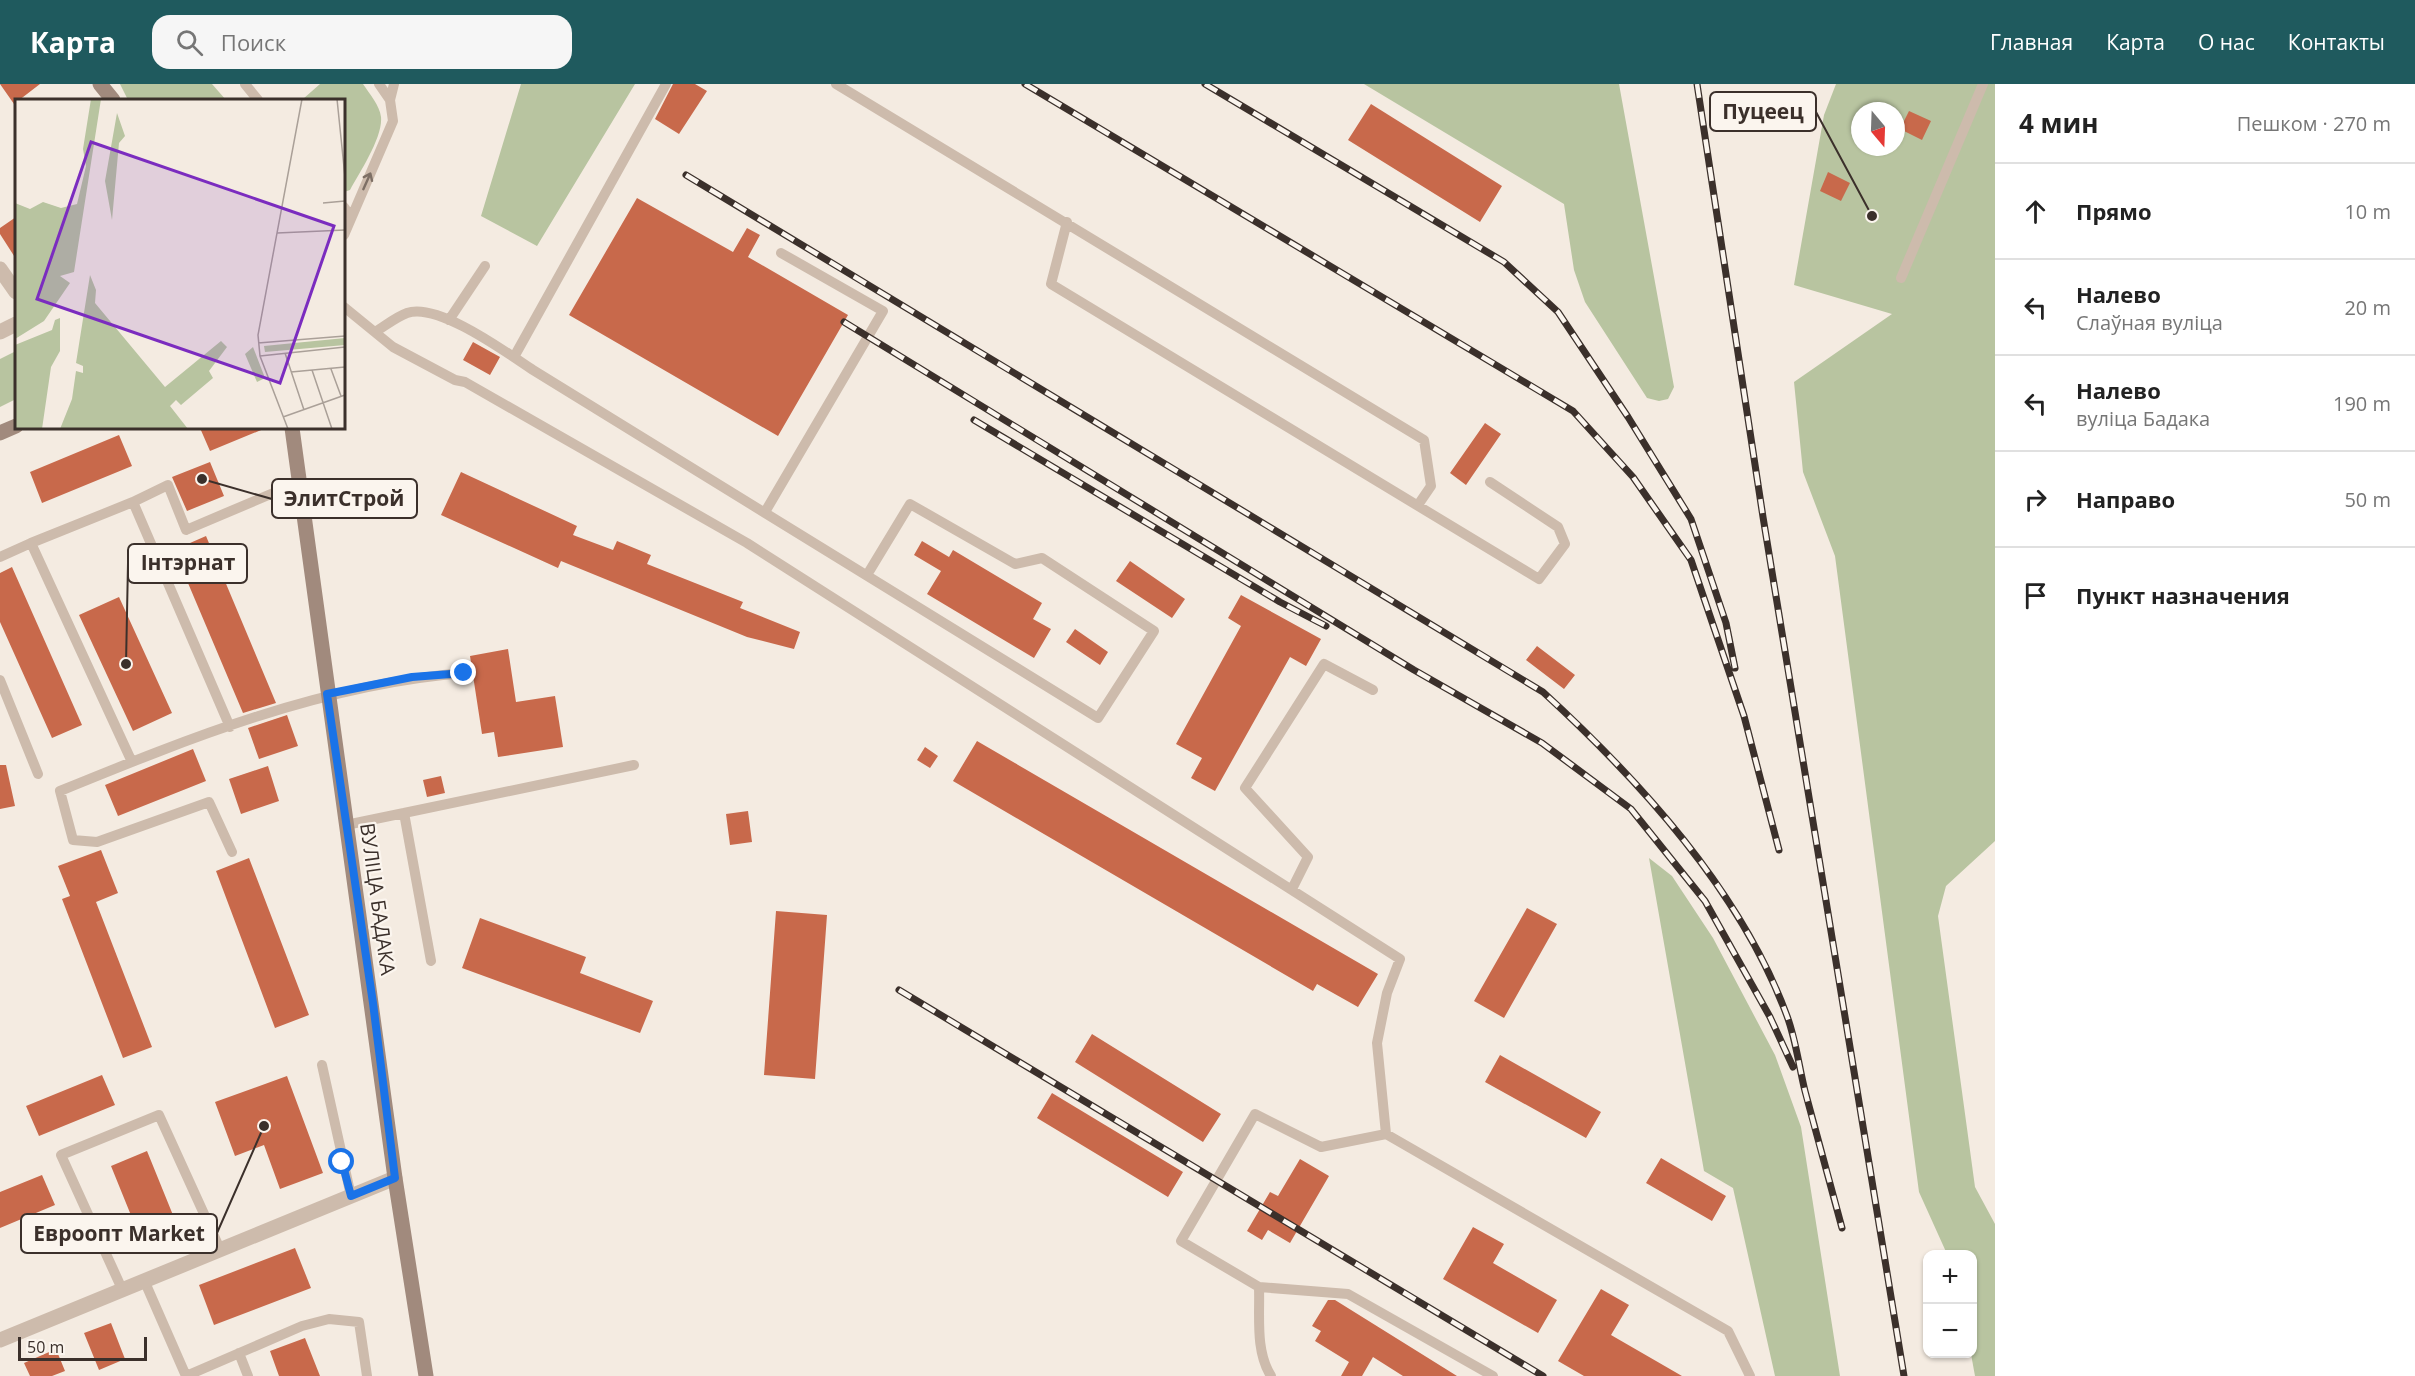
<!DOCTYPE html>
<html lang="ru">
<meta charset="utf-8">
<style>
:root{--surface:#fff;--page:#f6f6f6;--text:#222;--muted:#767676;--line:#e0e0e0;--accent:#1f5a5e}
body{margin:0;font-family:"Open Sans",sans-serif;background:var(--page);color:var(--text)}
.controls{position:absolute;right:18px;bottom:18px;display:grid;overflow:hidden;border-radius:12px;box-shadow:0 2px 4px #0004}
.controls button{width:54px;height:54px;display:grid;place-items:center;padding:0;border:0;border-bottom:2px solid var(--line);background:var(--surface);color:var(--text);font:30px sans-serif}
.compass{position:absolute;left:1851px;top:18px;width:54px;height:54px;border-radius:50%;background:var(--surface);box-shadow:0 2px 4px #0004;rotate:161deg}
.scale{position:absolute;left:18px;bottom:15px;width:129px;box-sizing:border-box;padding-left:6px;border:3px solid #3b302b;border-top:0;font-size:16px;line-height:21px;white-space:nowrap;color:#3b302b;-webkit-text-stroke:4px #fbf5ee;paint-order:stroke}
.stop{position:absolute;width:18px;height:18px;margin:-14px;border:4px solid #1a73e8;border-radius:50%;background:#fff}
.stop.end{background:#1a73e8;border-color:#fff;box-shadow:0 2px 6px #0008}
.list{margin:0;padding:0;list-style:none}
h2{display:flex;justify-content:space-between;align-items:center;height:78px;margin:0;padding:0 24px;font-size:26px}
h2 small{font-size:20px;font-weight:400;color:var(--muted)}
.list li{display:grid;grid-template-columns:39px 1fr auto;gap:18px;align-items:center;box-sizing:border-box;height:96px;padding:0 24px;border-top:2px solid var(--line)}
.list b{display:block;font-size:22px;white-space:nowrap}
.list p{margin:0;font-size:20px;white-space:nowrap;color:var(--muted)}
.list em{font-size:20px;font-style:normal;color:var(--muted)}
.icon{flex:none;width:33px;height:33px;fill:none;stroke:currentColor;stroke-width:2;stroke-linecap:round;stroke-linejoin:round}
.map{position:relative;flex:none;width:1995px;height:1292px;overflow:hidden}
header{display:flex;align-items:center;gap:36px;box-sizing:border-box;height:84px;padding:0 30px;background:var(--accent);color:#fff}
header strong{font-size:28px}
nav{display:flex;gap:33px;margin-inline-start:auto;font-size:21px}
.search{width:420px;height:54px;background:var(--page);display:flex;align-items:center;gap:15px;box-sizing:border-box;padding:0 21px;border-radius:18px;color:var(--muted);font-size:22px}
main{display:flex}
aside{flex:1;background:var(--surface)}
.map>svg:first-child{display:block}
</style>
<header>
<strong>Карта</strong>
<div class="search"><svg class="icon" aria-label="search" viewBox="0 0 24 24"><circle cx="10" cy="10" r="6"/><path d="M15 15l6 6"/></svg>Поиск</div>
<nav><a>Главная</a><a>Карта</a><a>О нас</a><a>Контакты</a></nav>
</header>
<main>
<div class="map">
<svg width="1995" height="1292" viewBox="0 0 1995 1292">
<rect width="100%" height="100%" fill="#f4ebe1"/>
<path fill="#b8c4a0" fill-rule="evenodd" d="M120,0H212L226,16H128Z
M320,0H363C369,9 380,22 381,33C383,53 360,88 350,106L344,108V16L303,15Z
M521,0H635L537,162L481,132Z
M1364,0H1619L1674,303L1668,315L1659,317L1647,314L1585,218L1574,186L1564,120Z
M1836,0H1995V757L1946,802L1938,832L1975,1103L1995,1140V1292H1975L1971,1270L1972,1170H1947L1919,1108L1835,472L1803,388L1794,298L1892,230L1794,201L1824,31ZM1860,27H1896V63H1860Z
M16,267V315L0,323V275Z
M1649,774L1672,792L1713,854L1775,971L1801,1043L1840,1292H1775L1733,1104L1704,1087Z"/>
<path fill="#c8694b" d="M0,0H40L14,20Z
M673,0H695L707,7L679,50L655,35Z
M1371,20L1502,102L1480,138L1348,56Z
M1909,27L1931,37L1922,56L1900,45Z
M1828,88L1850,99L1841,117L1820,107Z
M637,114L733,168L747,144L760,151L748,173L848,231L778,352L569,231Z
M16,133V175L0,150V144Z
M473,258L500,273L490,291L463,276Z
M1485,339L1501,350L1466,401L1450,389Z
M200,344H266L210,367Z
M119,351L132,382L42,419L30,388Z
M210,378L224,412L187,427L172,393Z
M461,388L577,442L573,451L613,466L617,457L651,471L647,480L743,518L740,524L800,548L794,565L747,553L561,477L558,484L441,431Z
M206,452L276,619L243,629L174,466Z
M922,457L949,473L953,466L1042,519L1033,535L1051,545L1034,574L927,510L941,487L914,471Z
M1130,477L1185,515L1172,534L1116,497Z
M12,483L82,641L52,654L0,538V489Z
M1241,511L1321,555L1306,582L1290,573L1215,707L1191,694L1202,674L1176,660L1241,542L1228,534Z
M119,513L172,629L133,647L79,531Z
M1075,545L1108,568L1100,581L1066,558Z
M1537,562L1575,591L1564,605L1526,576Z
M508,565L516,618L555,612L563,663L498,673L494,648L482,650L470,572Z
M287,631L298,662L259,675L248,644Z
M977,657L1378,890L1358,923L1317,900L1313,907L953,697Z
M925,663L938,672L930,684L917,676Z
M193,665L206,697L118,732L105,701Z
M0,681H6L15,722L0,725Z
M268,682L279,717L241,730L229,695Z
M441,692L445,709L427,713L423,696Z
M748,727L752,758L730,761L726,730Z
M101,766L118,809L96,818L152,963L123,974L62,815L70,812L58,782Z
M249,774L309,931L275,944L216,787Z
M1527,824L1557,840L1504,934L1474,917Z
M776,827L827,831L815,995L764,991Z
M480,834L586,873L580,889L653,917L640,949L462,884Z
M1092,950L1221,1030L1203,1058L1075,978Z
M1500,971L1601,1028L1586,1054L1485,998Z
M102,991L115,1021L39,1052L26,1022Z
M287,992L323,1089L280,1105L264,1061L235,1072L215,1018Z
M1052,1009L1183,1088L1168,1113L1037,1034Z
M147,1067L177,1141L141,1156L111,1082Z
M1661,1074L1726,1112L1712,1137L1646,1099Z
M1300,1075L1329,1092L1290,1159L1268,1146L1262,1156L1247,1147L1270,1108L1278,1112Z
M42,1091L55,1121L0,1144V1108Z
M1473,1143L1504,1160L1493,1179L1557,1216L1538,1249L1443,1195Z
M295,1164L311,1204L214,1241L199,1201Z
M1601,1205L1629,1221L1611,1251L1682,1292H1584L1558,1277Z
M1328,1216H1335L1457,1292H1403L1373,1273L1362,1292H1341L1349,1278L1315,1257L1321,1247L1312,1242Z
M111,1239L125,1275L99,1286L84,1249Z
M305,1254L320,1292H279L270,1267Z
M56,1265L65,1287L52,1292H30L24,1279Z"/>
<g fill="none" stroke-linecap="round" stroke-linejoin="round">
<path stroke="#cdbbac" stroke-width="10" d="M245,0L258,16
M836,0L1424,356L1431,402L1418,421
M390,16L394,0
M344,123L351,133
M1067,138L1051,200L1539,495L1565,460L1558,443L1490,398
M344,151L393,37L390,16L379,0
M1901,194L1983,0
M344,223L393,263L455,296L465,298L747,459L1400,875L1387,909L1377,959L1386,1050L1728,1247L1750,1292
M449,236L485,182
M375,248C385,242 396,233 407,229C438,218 507,269 533,286L1098,634L1154,547L1042,474L1015,480L910,420L867,491
M514,273L666,0
M133,418L168,401L186,446L278,407L299,403
M765,428L883,227L781,169
M31,459L133,418L230,643
M0,473L31,459L132,678
M0,596L38,690
M404,729L634,681
M346,741L404,729L431,877
M232,768L209,718L97,758L73,756L60,707C190,654 323,600 464,589
M1292,805L1308,773L1245,704L1324,580L1373,606
M322,981L351,1112
M1386,1050L1321,1063L1255,1030L1181,1157L1259,1203L1348,1210L1493,1292
M144,1196L186,1292L302,1242L329,1235L359,1238L367,1292
M1259,1203C1260,1232 1255,1267 1271,1292
M122,1205L61,1071L159,1031L220,1165
M239,1269L248,1292"/>
<path stroke="#cdbbac" stroke-width="15" d="M0,185L16,208
M0,248L16,240
M0,1256L395,1094"/>
<path stroke="#a18a7d" stroke-width="15" d="M100,0L113,16
M292,344L395,1094L426,1292
M0,349L16,342"/>
<g stroke="#3b302b" stroke-width="7">
<path id="rail" d="M1025,0L1573,327L1633,393L1691,476L1744,632L1779,766
M1205,0L1504,178L1558,228L1628,333L1691,435L1726,539L1735,584
M1697,0L1763,433L1904,1292
M686,91L1543,608C1640,697 1741,807 1787,932C1796,956 1799,983 1805,1007C1817,1053 1830,1098 1842,1144
M844,238L1414,586L1542,659L1631,725L1705,817L1770,933L1793,983
M974,336L1280,518L1326,542
M899,906L1543,1292"/>
</g>
<use href="#rail" stroke="#fbf5ee" stroke-width="4.5" stroke-dasharray="14" stroke-linecap="butt"/>
</g>
<defs><path id="oneway-shaft" d="M-6 0H5M1.5-3L5.5 0L1.5 3" fill="none" stroke-width="1.6" stroke-linecap="round" stroke-linejoin="round" transform="scale(1.5)"/></defs>
<use stroke="#7d6f65" href="#oneway-shaft" transform="translate(367 97) rotate(-66)"/>
<g fill="none" stroke-linecap="round" stroke-linejoin="round">
<path stroke="#1a73e8" stroke-width="8" d="M342,1078L351,1112L395,1094L373,919L327,610L412,593L464,589"/>
</g>
<g text-anchor="middle" dominant-baseline="central" stroke-width="4.5" stroke-linejoin="round" paint-order="stroke">
<g font-size="20" fill="#3b302b" stroke="#fbf5ee">
<text transform="translate(378 815) rotate(82)">ВУЛІЦА БАДАКА</text>
</g>
</g>
<g transform="translate(15 15)">
<rect width="330" height="330" fill="#f4ebe1"/>
<path d="M76,0H86L59,173L45,177L55,184L29,222L0,240V104L15,110L28,103L46,109L62,105L71,67L68,50ZM102,14L110,37L104,44L97,121L90,82ZM75,176L81,191L80,204L150,288L206,242L212,248L194,272L198,279L166,306L161,301L155,307L173,330H45L57,300L61,272L68,274V267L61,264ZM45,219V252L36,268L27,330H0V246L37,231L40,221ZM330,239V246L250,253L249,247ZM238,248L250,279L242,283L230,255Z" fill="#b8c4a0"/>
<path fill="none" stroke="#aaa098" stroke-width="1.5" d="M322,0L330,78M308,104L330,102M262,134L330,131M243,244L330,237M270,254L289,311M245,257L330,248M316,270L326,297M297,271L317,330M276,273L330,268M268,318L330,296M273,330L245,257L243,236L287,0"/>
<path fill="#7b2cbf" fill-opacity="0.15" stroke="#7b2cbf" stroke-width="3" d="M76,43L319,127L265,284L22,200Z"/>
<rect width="330" height="330" fill="none" stroke="#3b302b" stroke-width="3"/>
</g>
<path fill="none" stroke="#3b302b" stroke-width="2" d="M1872 132L1816 28M202 395L272 415M126 580L128 479M264 1042L217 1149"/>
<g fill="#3b302b" stroke="#fbf5ee" stroke-width="2">
<circle cx="1872" cy="132" r="6"/>
<circle cx="202" cy="395" r="6"/>
<circle cx="126" cy="580" r="6"/>
<circle cx="264" cy="1042" r="6"/>
</g>
<g fill="#fbf5ee" stroke="#3b302b" stroke-width="2">
<rect x="1710" y="8" width="106" height="39" rx="6"/>
<rect x="272" y="395" width="145" height="39" rx="6"/>
<rect x="128" y="460" width="119" height="39" rx="6"/>
<rect x="21" y="1130" width="196" height="39" rx="6"/>
</g>
<g font-size="21" text-anchor="middle" font-weight="bold" fill="#3b302b">
<text x="1763" y="35">Пуцеец</text>
<text x="344" y="422">ЭлитСтрой</text>
<text x="188" y="486">Інтэрнат</text>
<text x="119" y="1157">Евроопт Market</text>
</g>
</svg>
<div class="controls">
<button>+</button>
<button>−</button>
</div>
<svg class="compass" viewBox="-18 -18 36 36"><path d="M0-13l5 13h-10z" fill="#e53935"/><path d="M0 13l5-13h-10z" fill="#767676"/></svg>
<div class="scale">50 m</div>
<div class="stop" style="left:342px;top:1078px"></div>
<div class="stop end" style="left:464px;top:589px"></div>
</div>
<aside>
<h2>4 мин<small>Пешком · 270 m</small></h2>
<ul class="list">
<li><svg class="icon" aria-label="ahead" viewBox="0 0 24 24"><path d="M12 20V5M6 11l6-6 6 6"/></svg><div><b>Прямо</b></div><em>10 m</em></li>
<li><svg class="icon" aria-label="left" viewBox="0 0 24 24"><path d="M17 20v-9H6M10 6l-5 5 5 5"/></svg><div><b>Налево</b><p>Слаўная вуліца</p></div><em>20 m</em></li>
<li><svg class="icon" aria-label="left" viewBox="0 0 24 24"><path d="M17 20v-9H6M10 6l-5 5 5 5"/></svg><div><b>Налево</b><p>вуліца Бадака</p></div><em>190 m</em></li>
<li><svg class="icon" aria-label="right" viewBox="0 0 24 24"><path d="M7 20v-9h11M14 6l5 5-5 5"/></svg><div><b>Направо</b></div><em>50 m</em></li>
<li><svg class="icon" aria-label="arrive" viewBox="0 0 24 24"><path d="M6 21V4h12l-3 4 3 4H6"/></svg><div><b>Пункт назначения</b></div></li>
</ul>
</aside>
</main>
